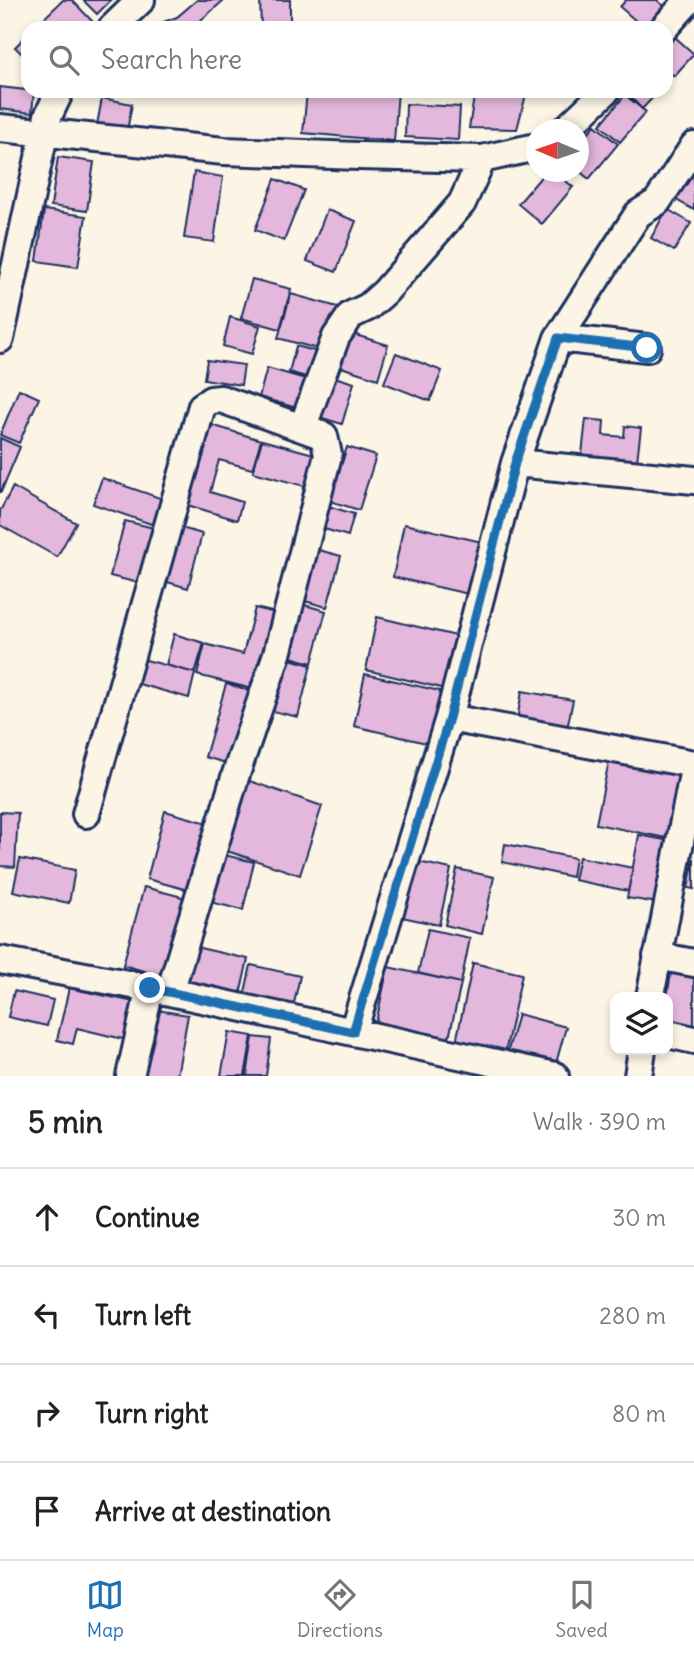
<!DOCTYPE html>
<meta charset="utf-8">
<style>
:root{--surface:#fff;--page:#f6f6f6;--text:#222;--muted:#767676;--line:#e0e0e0;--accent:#1f6fb2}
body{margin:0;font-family:Delius,sans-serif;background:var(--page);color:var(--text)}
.controls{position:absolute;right:21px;bottom:21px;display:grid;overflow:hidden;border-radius:14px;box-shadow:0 4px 10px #0003}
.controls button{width:63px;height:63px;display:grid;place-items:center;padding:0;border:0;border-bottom:2px solid var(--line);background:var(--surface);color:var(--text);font:35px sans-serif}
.compass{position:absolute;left:526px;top:119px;width:63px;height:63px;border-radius:50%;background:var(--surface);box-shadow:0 4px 10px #0003;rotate:272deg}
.stop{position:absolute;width:21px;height:21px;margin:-16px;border:5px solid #1f6fb2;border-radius:50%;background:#fff}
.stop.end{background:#1f6fb2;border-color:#fff;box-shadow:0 2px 7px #0008}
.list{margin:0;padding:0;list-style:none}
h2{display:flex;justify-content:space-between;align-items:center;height:91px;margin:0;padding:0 28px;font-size:30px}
h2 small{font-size:23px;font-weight:400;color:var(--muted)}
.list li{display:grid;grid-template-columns:46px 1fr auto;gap:21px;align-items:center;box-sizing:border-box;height:98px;padding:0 28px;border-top:2px solid var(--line)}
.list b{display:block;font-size:26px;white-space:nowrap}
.list em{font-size:23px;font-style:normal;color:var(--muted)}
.icon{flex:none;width:38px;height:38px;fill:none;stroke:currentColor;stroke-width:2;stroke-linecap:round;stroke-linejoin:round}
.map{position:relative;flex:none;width:694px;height:1076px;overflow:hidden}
.search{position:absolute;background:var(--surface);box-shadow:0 4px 10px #0003;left:21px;right:21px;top:21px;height:77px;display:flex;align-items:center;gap:18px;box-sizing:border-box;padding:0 24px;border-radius:21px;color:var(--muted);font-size:26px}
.sheet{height:483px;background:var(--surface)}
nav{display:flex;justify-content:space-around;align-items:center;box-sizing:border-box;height:98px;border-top:2px solid var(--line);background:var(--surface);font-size:19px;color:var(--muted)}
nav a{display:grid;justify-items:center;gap:4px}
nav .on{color:var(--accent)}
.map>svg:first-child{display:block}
</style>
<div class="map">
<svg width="694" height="1076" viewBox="0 0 694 1076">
<rect width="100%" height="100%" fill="#fcf5e5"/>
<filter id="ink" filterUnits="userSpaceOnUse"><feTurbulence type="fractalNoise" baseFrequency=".0143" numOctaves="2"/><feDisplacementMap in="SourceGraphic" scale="14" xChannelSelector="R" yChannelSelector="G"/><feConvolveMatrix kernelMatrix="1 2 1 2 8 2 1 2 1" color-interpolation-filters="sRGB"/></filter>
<g filter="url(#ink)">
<path fill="#e4b8dc" stroke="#1b2f5e" stroke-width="2" d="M63,0H72L92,21L85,28H34Z
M83,0H111L97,14Z
M197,0H224L192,28H161V23L177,17Z
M260,0H290V28H261Z
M626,0H657L664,6L644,28L620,7Z
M28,34V60L15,47Z
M675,37L694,54L674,76L666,69V47Z
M0,87L34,91L32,113L0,109Z
M307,91H398L394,141L303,133Z
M475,91H527L517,129L469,128Z
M625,91H659L642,109Z
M625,95L646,112L620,142L600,125Z
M102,98L132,104L127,131L97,125Z
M406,104L460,107L458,140L405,137Z
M595,125L618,144L589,179L578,170V144Z
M58,157L94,162L87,211L51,206Z
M689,169L694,172V210L673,198Z
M194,172L223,177L214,242L184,238Z
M545,172H555L573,187L542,224L518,204Z
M275,179L304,190L284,241L255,230Z
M667,209L691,223L674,251L651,238Z
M44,210L86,216L78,267L37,261Z
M327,210L356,221L336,272L307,261Z
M252,279L291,289L280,329L241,318Z
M291,294L341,308L329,352L278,338Z
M230,317L260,326L252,354L223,346Z
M349,333L388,345L378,379L338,366Z
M296,346L326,354L319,381L289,372Z
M396,353L442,371L430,401L384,383Z
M207,360L244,365L241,385L204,379Z
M267,368L316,382L307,411L259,397Z
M328,375L354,383L342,424L316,416Z
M19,389L39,398L19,443L0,435Z
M586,419L604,421L603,435L624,437L625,426L641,428L636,469L581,463Z
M208,424L261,440L252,469L219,460L210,492L242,502L237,520L184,504Z
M0,438L20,447L1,492H0Z
M262,440L321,456L312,488L253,472Z
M347,447L376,456L359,510L330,501Z
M102,478L163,499L154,525L93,504Z
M13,487L76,523L57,557L0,525V511Z
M328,506L354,514L348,536L321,528Z
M125,521L154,528L139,583L110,576Z
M404,524L482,542L473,595L393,577Z
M178,527L202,534L188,588L164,581Z
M315,549L341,556L327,607L301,600Z
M301,604L326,611L312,663L287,656Z
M255,608L276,613L257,690L197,675L205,644L243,654Z
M377,617L456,636L446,689L366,670Z
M174,634L204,643L195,673L166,665Z
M286,658L311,665L298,717L273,711Z
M142,659L195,673L189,698L135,683Z
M365,674L444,692L435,745L354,726Z
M226,684L254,692L233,765L205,757Z
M522,691L573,700L567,729L517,720Z
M609,761L684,776L671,839L596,824Z
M241,778L322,806L300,875L224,850Z
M165,811L211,824L192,891L147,879Z
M0,812L18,813L15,867L0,866Z
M639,835L670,841L658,903L627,898Z
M505,844L575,858L572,877L502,862Z
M220,854L254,862L243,910L210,902Z
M579,857L633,868L628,891L574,880Z
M694,858V889L688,888Z
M20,859L75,870L69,903L13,891Z
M414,861L451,869L439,925L402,917Z
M457,869L494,877L482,934L445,925Z
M144,887L190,899L168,978L123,965Z
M428,929L470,938L461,983L418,973Z
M191,946L248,959L240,995L183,982Z
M473,963L522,974L505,1053L456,1042Z
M251,965L300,976L293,1008L244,997Z
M388,967L461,983L449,1038L376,1022Z
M672,967L694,971V1032L668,1027L667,997Z
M69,988L139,1003L131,1041L77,1028L73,1044L57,1040Z
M14,991L53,1000L47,1026L8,1017Z
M157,1010L188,1015L177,1076H145Z
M518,1014L566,1027L555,1067L507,1054Z
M229,1032L252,1036L245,1076H221Z
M253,1037L271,1039L266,1076H247Z"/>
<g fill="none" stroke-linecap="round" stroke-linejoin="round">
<g stroke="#1b2f5e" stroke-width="32">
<path id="minor" d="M112,28L141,0
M664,28L689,0
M0,128L224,151L358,156L482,159L536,147
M565,130L606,91
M558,338L638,214L657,202L694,146
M0,339L48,116L60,91
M303,426L336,337L351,315L368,307L385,292L462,203L482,159
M515,463L694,480
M449,718L515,463L558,338L647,348
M86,814L202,406L211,400L221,399L324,436L328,455L277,654L236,774L170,992
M657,956L694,963
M0,960L170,992L555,1076
M650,997L694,769
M353,1032L449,718L694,764
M668,1034L694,1040
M130,1076L150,988
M638,1076L642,1050"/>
</g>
<use href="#minor" stroke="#fcf5e5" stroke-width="26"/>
</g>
</g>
<g fill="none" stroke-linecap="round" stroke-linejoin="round" filter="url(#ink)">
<path stroke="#1f6fb2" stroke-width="9" d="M150,988L353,1032L449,718L515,463L558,338L647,348"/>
</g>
</svg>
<div class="controls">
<button><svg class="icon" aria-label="layers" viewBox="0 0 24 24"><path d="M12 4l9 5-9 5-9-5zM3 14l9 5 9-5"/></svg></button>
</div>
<svg class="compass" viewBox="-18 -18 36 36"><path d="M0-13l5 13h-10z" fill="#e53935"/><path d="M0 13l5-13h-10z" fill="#767676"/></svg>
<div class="stop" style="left:647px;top:348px"></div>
<div class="stop end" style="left:150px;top:988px"></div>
<div class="search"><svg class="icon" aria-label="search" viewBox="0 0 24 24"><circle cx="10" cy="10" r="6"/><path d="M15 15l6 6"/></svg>Search here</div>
</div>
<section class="sheet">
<h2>5 min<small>Walk · 390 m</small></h2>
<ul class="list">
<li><svg class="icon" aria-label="ahead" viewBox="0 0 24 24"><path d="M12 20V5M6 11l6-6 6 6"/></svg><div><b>Continue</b></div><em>30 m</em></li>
<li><svg class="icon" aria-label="left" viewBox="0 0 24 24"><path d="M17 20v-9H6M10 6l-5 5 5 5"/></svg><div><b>Turn left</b></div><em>280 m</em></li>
<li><svg class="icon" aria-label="right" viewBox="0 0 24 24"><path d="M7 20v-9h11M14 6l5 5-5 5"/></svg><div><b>Turn right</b></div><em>80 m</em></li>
<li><svg class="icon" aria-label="arrive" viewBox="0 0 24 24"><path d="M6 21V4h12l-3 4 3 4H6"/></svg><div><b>Arrive at destination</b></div></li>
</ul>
</section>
<nav>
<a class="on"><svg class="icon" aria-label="map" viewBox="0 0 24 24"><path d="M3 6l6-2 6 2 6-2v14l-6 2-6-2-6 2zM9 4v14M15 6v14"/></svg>Map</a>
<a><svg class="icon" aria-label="directions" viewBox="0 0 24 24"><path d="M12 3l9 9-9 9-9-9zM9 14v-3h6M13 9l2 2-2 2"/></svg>Directions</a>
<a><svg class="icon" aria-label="saved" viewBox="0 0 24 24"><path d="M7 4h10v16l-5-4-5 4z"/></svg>Saved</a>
</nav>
